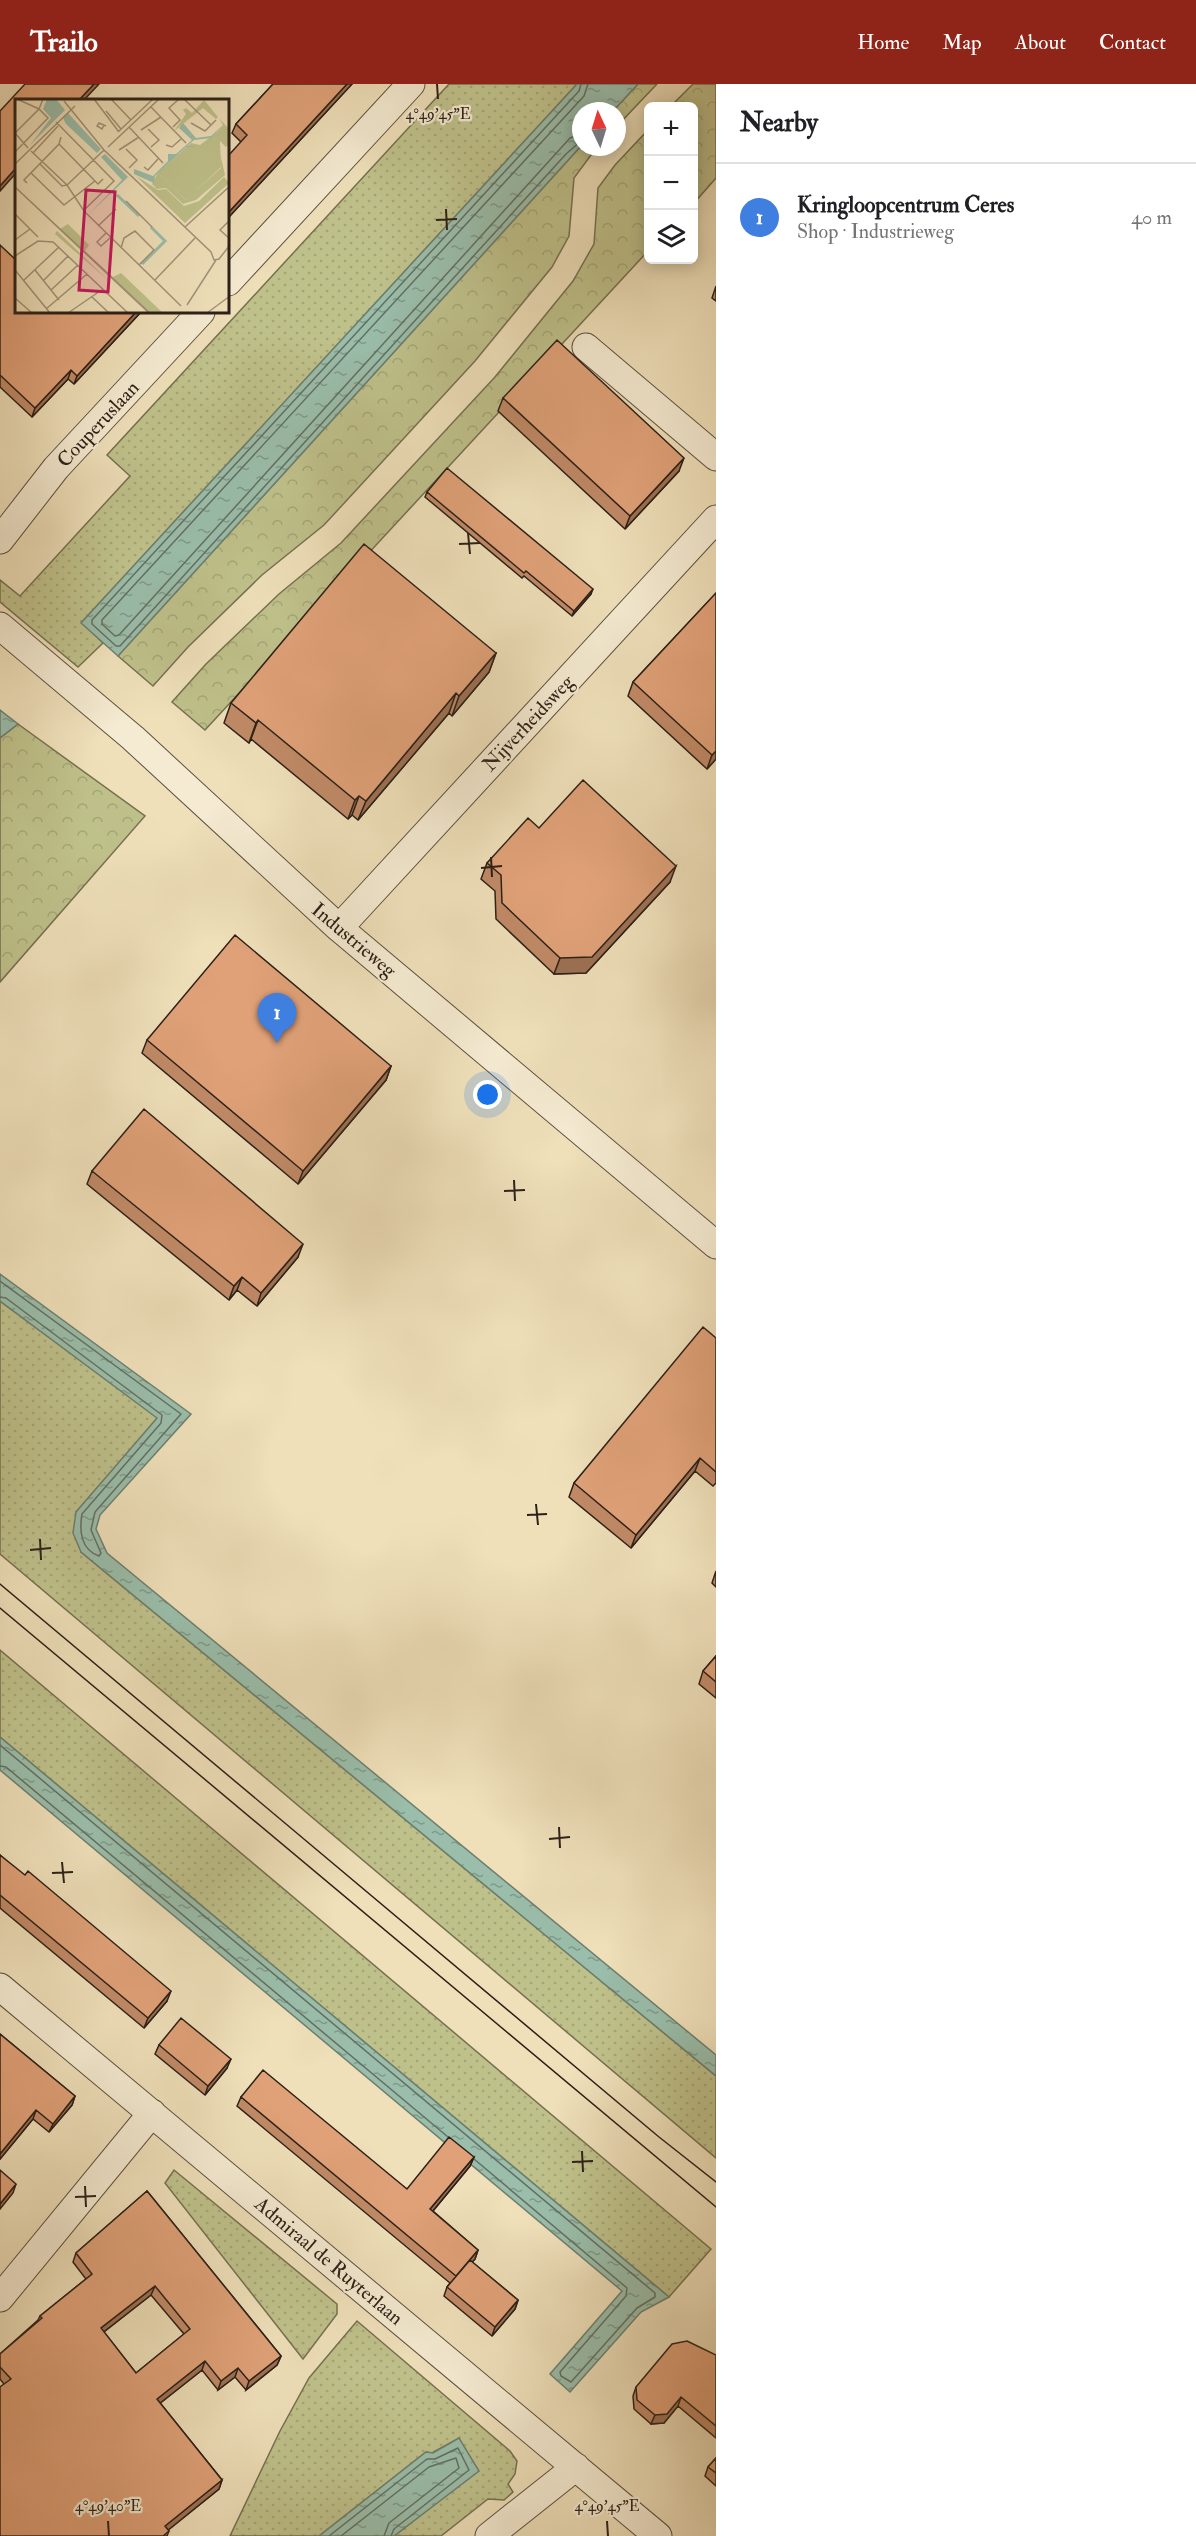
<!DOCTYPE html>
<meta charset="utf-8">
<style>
:root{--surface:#fff;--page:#f2f2f2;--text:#202124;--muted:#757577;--line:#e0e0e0;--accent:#8f2418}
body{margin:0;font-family:"IM FELL Double Pica",serif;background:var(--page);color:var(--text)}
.controls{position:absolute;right:18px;top:18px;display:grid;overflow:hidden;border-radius:9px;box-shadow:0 3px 15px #0003}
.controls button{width:54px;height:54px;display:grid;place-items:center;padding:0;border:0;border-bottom:2px solid var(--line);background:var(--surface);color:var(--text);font:30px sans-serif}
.compass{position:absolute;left:572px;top:18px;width:54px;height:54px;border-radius:50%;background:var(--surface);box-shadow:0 3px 15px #0003;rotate:356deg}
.you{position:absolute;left:488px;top:1011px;width:21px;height:21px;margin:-15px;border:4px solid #fff;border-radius:50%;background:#1a73e8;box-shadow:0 0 0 9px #1a73e833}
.badge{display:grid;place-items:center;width:39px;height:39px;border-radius:50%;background:var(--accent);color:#fff;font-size:20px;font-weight:700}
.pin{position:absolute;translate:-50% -50px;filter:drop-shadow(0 2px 3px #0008)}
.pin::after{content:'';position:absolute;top:32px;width:21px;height:18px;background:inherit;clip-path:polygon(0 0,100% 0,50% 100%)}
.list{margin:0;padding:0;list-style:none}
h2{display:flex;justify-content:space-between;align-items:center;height:78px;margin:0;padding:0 24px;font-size:26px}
h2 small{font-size:20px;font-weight:400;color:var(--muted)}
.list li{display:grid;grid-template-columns:39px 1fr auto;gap:18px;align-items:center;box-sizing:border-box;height:108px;padding:0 24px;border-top:2px solid var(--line)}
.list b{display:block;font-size:22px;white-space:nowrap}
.list p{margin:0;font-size:20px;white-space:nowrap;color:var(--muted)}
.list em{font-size:20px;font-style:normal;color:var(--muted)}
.icon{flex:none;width:33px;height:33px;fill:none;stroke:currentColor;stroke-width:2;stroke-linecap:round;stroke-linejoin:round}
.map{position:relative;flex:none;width:716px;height:2452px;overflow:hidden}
header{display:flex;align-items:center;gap:36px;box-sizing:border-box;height:84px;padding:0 30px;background:var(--accent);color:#fff}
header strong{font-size:28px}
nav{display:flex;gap:33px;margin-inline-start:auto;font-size:21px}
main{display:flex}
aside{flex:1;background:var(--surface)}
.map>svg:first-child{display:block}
</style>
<header>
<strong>Trailo</strong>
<nav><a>Home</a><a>Map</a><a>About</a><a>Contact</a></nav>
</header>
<main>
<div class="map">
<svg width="716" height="2452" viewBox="0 0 716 2452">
<defs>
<pattern id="green-dots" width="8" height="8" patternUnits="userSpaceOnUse" patternTransform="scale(1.5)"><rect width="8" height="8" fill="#bfc18b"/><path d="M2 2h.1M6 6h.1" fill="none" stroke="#a4a677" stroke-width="1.8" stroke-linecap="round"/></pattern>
<pattern id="forest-crowns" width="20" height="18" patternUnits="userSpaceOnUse" patternTransform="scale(1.5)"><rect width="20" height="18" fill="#bfc18b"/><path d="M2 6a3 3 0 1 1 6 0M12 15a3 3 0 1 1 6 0" fill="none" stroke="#a4a677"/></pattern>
<pattern id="water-ripples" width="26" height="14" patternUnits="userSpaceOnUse" patternTransform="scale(1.5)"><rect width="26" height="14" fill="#9abeab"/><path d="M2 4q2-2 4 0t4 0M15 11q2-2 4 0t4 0" fill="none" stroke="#7e9a8a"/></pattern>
</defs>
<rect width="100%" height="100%" fill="#efe0ba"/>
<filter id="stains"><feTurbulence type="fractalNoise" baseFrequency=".00333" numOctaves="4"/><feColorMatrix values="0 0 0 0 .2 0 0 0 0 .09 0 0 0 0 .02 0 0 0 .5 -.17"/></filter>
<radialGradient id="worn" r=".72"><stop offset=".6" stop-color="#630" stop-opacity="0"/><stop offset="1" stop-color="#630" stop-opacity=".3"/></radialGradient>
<path fill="url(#green-dots)" stroke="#767052" stroke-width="1.5" d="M449,0H577L82,538L103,559L78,583L0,518V496L20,512L130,392L107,371Z
M0,1217L158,1334L76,1428L81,1468L716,1992V2074L0,1470Z
M0,1566L711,2165L669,2213L0,1653Z
M174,2086L337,2220V2230L303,2275L165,2099Z
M357,2237L510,2367L517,2377L515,2390L508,2400L513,2408L504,2416L488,2415L441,2452H394L422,2430L459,2354L432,2369L426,2368L319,2452H230L280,2347L309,2294Z"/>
<path fill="url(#forest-crowns)" stroke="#767052" stroke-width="1.5" d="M638,0H657L617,42V27H613Z
M693,0H716V94L694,119V22H671Z
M648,46V167L205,646L172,618L206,580L279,510L341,459L495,293L573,197L594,160L598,104L615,81Z
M581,62L597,63L574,94L569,152L552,183L475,277L324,441L262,491L188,563L153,602L118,572Z
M18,640L145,732L0,898V654Z"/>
<path fill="url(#water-ripples)" stroke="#6e7f70" stroke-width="1.5" d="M577,0H638L613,27H581V62L118,572L81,539Z
M0,626L18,640L0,654Z
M0,1190L191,1330L100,1431L96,1445L107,1469L716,1971V1992L81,1468L73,1449L76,1428L157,1334L0,1217Z
M0,1653L669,2213L641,2228L570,2308L550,2290L622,2207L0,1686Z
M459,2354L479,2387L394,2452H319L426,2368L433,2369Z"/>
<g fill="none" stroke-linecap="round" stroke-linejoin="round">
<path stroke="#636f62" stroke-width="1.5" d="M581,0L579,7L92,536V540L116,562H120L566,70L581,57
M581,50L570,54L119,551L115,552L102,540V536L584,12L588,0
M0,1197L181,1330L95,1428L91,1446L101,1469L99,1472C81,1466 79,1447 82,1430L161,1339L162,1331L6,1214L0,1213
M0,1661L655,2209V2213L637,2224L571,2298L561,2292L560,2288L626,2212L627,2204L474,2075
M0,1682L6,1683L448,2053
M329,2452L427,2375H435L458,2364L469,2386L394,2445L391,2452
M341,2452L429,2383L456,2374L459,2384L389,2439L384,2452"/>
<g stroke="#5d5040" stroke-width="29">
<path id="minor" d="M228,198L411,0
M586,263L716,373
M0,456L56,384L201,228
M0,542L133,654L339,844L716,1161
M339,844L716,435
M0,1903L658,2452
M0,2214L152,2029
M489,2452L576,2383"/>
</g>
<use href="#minor" stroke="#f5ebd2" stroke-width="27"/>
<path stroke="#2c2018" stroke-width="1.5" d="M0,1500L659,2053L716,2098
M0,1524L716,2123"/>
</g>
<path fill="#c18a67" stroke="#2c2018" stroke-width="1.5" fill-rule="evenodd" d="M273,0H352L228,134L241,58L232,49L236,40Z
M0,161L16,228H141L74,300L68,295L32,333L0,303Z
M716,202V217L712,214Z
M503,314L679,387L625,445L498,327Z
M427,408L591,510L572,532L524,492L522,494L425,413Z
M716,509V675L707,685L628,612L633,598Z
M496,569L489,588L452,632L449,629L358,736L352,731L348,735L251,655L249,659L224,639L231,619Z
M539,744L670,798L586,889L554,890L496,835L495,807L481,795L487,779Z
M147,956L391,982L386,996L298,1100L142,969Z
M92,1087L298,1173L257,1222L237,1206L229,1216L87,1100Z
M716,1254V1399L713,1402L695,1387L631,1464L569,1413L574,1399Z
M716,1487V1503L712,1499Z
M716,1572V1614L699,1600L703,1587Z
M0,1771L167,1917L144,1944L0,1824Z
M0,1950L75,2012L72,2021L49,2048L33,2035L0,2075Z
M159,1961L227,1984L205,2011L155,1970Z
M241,2013L407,2105L474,2073L470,2082L433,2127L478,2166L475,2175L472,2178L518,2216L515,2225L492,2252L444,2212L447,2203L450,2199L237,2022Z
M147,2107L281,2272L277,2281L246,2306L235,2293L218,2306L202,2286L160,2319L222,2396L219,2405L168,2446L169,2447L167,2452H0L4,2300L0,2295V2270L38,2236L40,2232L86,2195L73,2178L76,2169ZM151,2211L184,2250L136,2289L104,2248Z
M716,2271V2354L678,2322L664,2339L651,2340L634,2325L633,2312L636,2303Z
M716,2374V2402L705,2392L708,2383Z"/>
<path fill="#9d7154" stroke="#2c2018" stroke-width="1.5" d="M94,0H99L84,16H79Z
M347,0H352L228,134V129Z
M16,84V89L0,107V102Z
M136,228H141L74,300L77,292Z
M71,286L68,295L32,333L35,324Z
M684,374L679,387L625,445L630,432Z
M593,505L591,510L572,532L574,527Z
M496,569L489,588L452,632L459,612Z
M456,609L449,629L358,736L366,717Z
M258,636L251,655L249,659L256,639Z
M716,667V675L707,685L712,671Z
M359,712L352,731L348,735L355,716Z
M676,782L670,798L586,889L554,890L560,874Z
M391,982L386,996L298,1100L303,1087Z
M303,1160L298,1173L257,1222L261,1209Z
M242,1193L237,1206L229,1216L234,1202Z
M700,1374L695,1387L631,1464L636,1451Z
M171,1907L167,1917L144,1944L148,1934Z
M231,1975L227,1984L205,2011L208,2002Z
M75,2012L72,2021L49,2048L53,2040Z
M36,2026L33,2035L0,2075V2070Z
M474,2073L470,2082L427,2134L430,2125Z
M16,2100L13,2109L0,2125V2120Z
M478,2166L475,2175L453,2201L456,2192Z
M155,2202L151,2211L97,2253L101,2244Z
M518,2216L515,2225L492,2252L495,2243Z
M281,2272L277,2281L246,2306L249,2297Z
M205,2277L202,2286L154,2324L157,2315Z
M238,2284L235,2293L218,2306L221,2297Z
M681,2313L678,2322L664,2339L651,2340L655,2331Z
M222,2396L219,2405L162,2451L165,2442Z"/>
<path fill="#e0a178" stroke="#2c2018" stroke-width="1.5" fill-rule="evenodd" d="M25,0H94L79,16H16V84L0,102V27Z
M273,0H347L228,129V72L247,51L236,40Z
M0,161L16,176V228H136L77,292L71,286L35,324L0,291Z
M557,256L684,374L630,432L503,314Z
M447,384L593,505L574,527L526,487L524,489L427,408Z
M364,460L496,569L459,612L456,609L366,717L359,712L355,716L258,636L256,639L231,619Z
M716,509V667L712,671L633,598Z
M583,696L676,782L592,873L560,874L502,819L501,791L487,779L528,734L539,744Z
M235,851L391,982L303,1087L147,956Z
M144,1025L303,1160L261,1209L242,1193L234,1202L92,1087Z
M703,1243L716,1254V1388L700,1374L636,1451L574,1399Z
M716,1572V1598L703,1587Z
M0,1771L25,1791L28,1787L171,1907L148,1934L0,1811Z
M181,1934L231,1975L208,2002L159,1961Z
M0,1950L75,2012L53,2040L36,2026L0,2070Z
M263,1986L407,2105L449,2053L474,2073L430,2125L478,2166L456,2192L241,2013Z
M0,2086L16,2100L0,2120Z
M147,2107L281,2272L249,2297L238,2284L221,2297L205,2277L157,2315L222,2396L165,2442L169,2447L163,2452H0V2303L11,2295L0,2283V2270L42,2234L40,2232L92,2190L76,2169ZM155,2202L190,2245L136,2289L101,2244Z
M470,2176L518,2216L495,2243L447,2203Z
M687,2257L716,2271V2342L681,2313L667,2330L655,2331L637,2316L636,2303L672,2260Z
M716,2374V2389L708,2383Z"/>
<path fill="none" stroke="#2c2018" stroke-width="2" d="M437,0L438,15M446,125L447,146M436,136L457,135M468,449L470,470M459,460L480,459M491,773L492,793M481,784L502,782M514,1096L515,1117M504,1107L525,1106M536,1420L538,1441M527,1431L547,1430M40,1455L41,1476M30,1466L51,1464M559,1743L560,1764M549,1755L570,1753M62,1778L64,1799M52,1789L73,1788M582,2067L583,2088M572,2078L593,2077M85,2102L86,2123M75,2113L96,2112M108,2437L109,2452M607,2437L608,2452"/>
<g text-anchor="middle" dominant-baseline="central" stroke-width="4.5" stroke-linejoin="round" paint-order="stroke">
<g font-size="20" fill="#2c2018" stroke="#f5ebd2">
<text transform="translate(98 340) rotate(-47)">Couperuslaan</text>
<text transform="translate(528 639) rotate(-47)">Nijverheidsweg</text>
<text transform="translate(354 856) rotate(40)">Industrieweg</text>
<text transform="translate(329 2177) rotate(40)">Admiraal de Ruyterlaan</text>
</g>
</g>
<g transform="translate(15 15)">
<rect width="214" height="214" fill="#efe0ba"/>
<path d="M189,1L203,18L201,20L188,9L159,32L171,15L168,11L171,9L177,14ZM204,19L214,30V45L211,48L205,42L206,68L184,89L179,84L178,95L171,101L143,74L176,44L185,46L202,33L208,26ZM53,125L74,146L70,152L98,178L106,174L148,214H136L45,130ZM42,132L94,182L40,135Z" fill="#bfc18b"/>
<path d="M205,54L210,76L181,101L168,105L151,89L142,90L137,85L143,74L171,101L177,95L172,90L179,83L184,89L206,69ZM121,77L143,91L151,90L169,107L184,102L209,78L214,84L170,124Z" fill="#bfc18b"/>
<path d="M32,0H41L50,11L15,46L36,19L28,10ZM53,14L86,50L82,54L51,25L48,19ZM168,24L181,39L196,37L208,26L196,39L179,41L172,47H179L193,62L180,48H171L140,77L139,84L119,75V70L138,77L153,62V55H161L177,41L164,29ZM90,55L113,78L74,115L107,81L86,58Z" fill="#9abeab"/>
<path fill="none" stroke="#9abeab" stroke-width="3" d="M102,96L124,117M127,165L150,142L136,128"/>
<path fill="none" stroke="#a19379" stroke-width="1.5" d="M79,0L104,33M96,0L116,21M169,0L196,26M49,2L89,51L196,153L199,161L204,160L215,146M136,8L171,44M91,12L106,30M41,23L99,82L68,112M176,24L190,32L201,21M89,26L87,30L82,27L84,24L91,27M114,28L148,64M158,28L165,21L154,9L164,0M133,30L144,41L136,48M126,31L146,18M103,33L138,0M0,34L24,10L28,0M0,34L13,49M44,45L80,82M151,46L157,48L166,40M93,48L144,0M111,50L122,61L114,69M104,51L124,38M16,52L52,86L69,112L166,207M0,53L33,19L24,10L2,0M18,54L43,27M0,65L60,7M25,65L47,87L52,86M129,68L133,71L143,60M16,74L49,106L80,82L83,85L88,80M12,84L9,81L44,45L46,38M52,86L89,51M0,88L134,214M0,88L135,214M111,102L137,128M0,115L23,138M215,121L205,131L215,140M83,127L101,110M170,128L215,87M91,134L82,143L86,147L95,139M0,141L15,130M106,149L109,139L120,132L139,151L124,166M0,157L23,142L38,143L113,214M0,171L35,214M20,171L44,201M9,181L44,148M29,181L53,157M140,181L180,139M36,191L63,166M77,198L94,214M0,199L17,214M172,206L201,161M31,210L72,175M53,214L88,190M192,214L215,197"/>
<path fill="#c2185b" fill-opacity="0.15" stroke="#c2185b" stroke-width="3" d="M71,91L100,93L93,193L64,191Z"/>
<rect width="214" height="214" fill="none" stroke="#2c2018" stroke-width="3"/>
</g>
<g font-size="15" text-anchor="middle" fill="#2c2018" stroke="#f5ebd2" stroke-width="4.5" stroke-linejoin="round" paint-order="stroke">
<text x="438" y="35">4°49'45"E</text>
<text x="108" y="2427">4°49'40"E</text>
<text x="607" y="2427">4°49'45"E</text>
</g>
<rect width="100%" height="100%" filter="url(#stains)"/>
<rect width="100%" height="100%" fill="url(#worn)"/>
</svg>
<div class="controls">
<button>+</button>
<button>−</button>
<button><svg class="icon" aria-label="layers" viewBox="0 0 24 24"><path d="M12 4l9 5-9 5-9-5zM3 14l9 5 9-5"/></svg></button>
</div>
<svg class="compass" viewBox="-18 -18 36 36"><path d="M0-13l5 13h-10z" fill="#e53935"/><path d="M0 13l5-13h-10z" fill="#757577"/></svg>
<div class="you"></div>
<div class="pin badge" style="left:277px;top:959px;background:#3f7fe0">1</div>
</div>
<aside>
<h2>Nearby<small></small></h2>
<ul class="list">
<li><span class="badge" style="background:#3f7fe0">1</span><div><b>Kringloopcentrum Ceres</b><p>Shop · Industrieweg</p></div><em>40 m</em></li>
</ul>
</aside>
</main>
